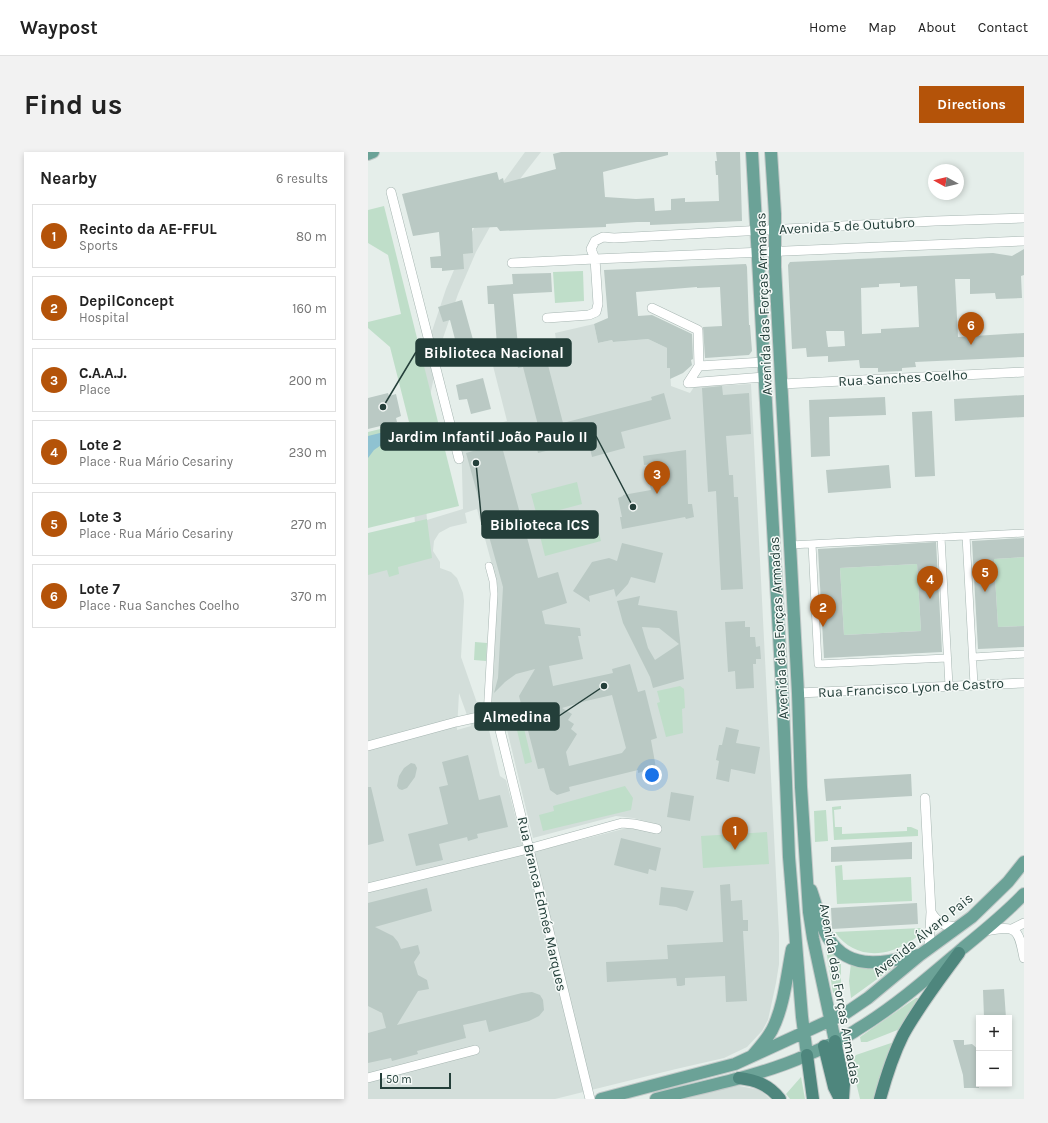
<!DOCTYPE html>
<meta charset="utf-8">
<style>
:root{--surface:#fff;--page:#f2f2f2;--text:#222;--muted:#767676;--line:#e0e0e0;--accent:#b45309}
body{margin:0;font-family:Karla,sans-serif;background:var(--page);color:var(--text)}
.controls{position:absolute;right:12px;bottom:12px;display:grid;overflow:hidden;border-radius:0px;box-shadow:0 2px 6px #0003}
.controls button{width:36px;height:36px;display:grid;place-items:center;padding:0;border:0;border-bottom:1px solid var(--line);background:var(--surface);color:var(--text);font:20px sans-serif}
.compass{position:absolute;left:560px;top:12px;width:36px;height:36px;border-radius:50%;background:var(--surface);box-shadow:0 2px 6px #0003;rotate:278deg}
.scale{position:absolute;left:12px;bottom:10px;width:71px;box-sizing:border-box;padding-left:4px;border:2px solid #243f3a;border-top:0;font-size:11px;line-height:14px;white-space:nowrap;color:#243f3a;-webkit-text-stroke:3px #f6faf8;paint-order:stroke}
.you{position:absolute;left:284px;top:623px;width:14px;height:14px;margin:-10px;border:3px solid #fff;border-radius:50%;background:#1a73e8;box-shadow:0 0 0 6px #1a73e833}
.badge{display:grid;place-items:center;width:26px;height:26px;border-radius:50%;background:var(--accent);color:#fff;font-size:13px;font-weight:700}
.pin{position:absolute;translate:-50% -33px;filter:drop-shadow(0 1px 2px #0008)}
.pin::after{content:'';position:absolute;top:21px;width:14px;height:12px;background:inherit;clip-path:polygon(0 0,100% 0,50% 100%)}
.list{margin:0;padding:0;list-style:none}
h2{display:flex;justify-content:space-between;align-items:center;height:52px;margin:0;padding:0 16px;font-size:17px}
h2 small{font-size:13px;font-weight:400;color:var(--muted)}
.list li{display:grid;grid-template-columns:26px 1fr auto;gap:12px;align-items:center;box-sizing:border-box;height:64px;margin:0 8px 8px;padding:0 8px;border:1px solid var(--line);border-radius:0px}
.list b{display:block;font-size:15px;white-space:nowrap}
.list p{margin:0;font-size:13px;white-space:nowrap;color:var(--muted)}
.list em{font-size:13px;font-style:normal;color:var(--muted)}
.map{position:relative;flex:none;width:656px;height:947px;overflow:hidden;border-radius:0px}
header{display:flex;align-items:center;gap:24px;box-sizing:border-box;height:56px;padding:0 20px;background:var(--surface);border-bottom:1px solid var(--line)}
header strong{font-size:19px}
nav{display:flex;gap:22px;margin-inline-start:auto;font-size:14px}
.intro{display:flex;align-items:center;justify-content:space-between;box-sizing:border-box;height:96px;padding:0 24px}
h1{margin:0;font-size:28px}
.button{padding:10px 18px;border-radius:0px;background:var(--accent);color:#fff;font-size:14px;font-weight:700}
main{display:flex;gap:24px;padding:0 24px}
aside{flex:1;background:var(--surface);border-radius:0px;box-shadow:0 2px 6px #0003}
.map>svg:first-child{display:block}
</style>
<header>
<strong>Waypost</strong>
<nav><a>Home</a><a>Map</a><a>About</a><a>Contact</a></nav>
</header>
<div class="intro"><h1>Find us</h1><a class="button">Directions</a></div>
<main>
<aside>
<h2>Nearby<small>6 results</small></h2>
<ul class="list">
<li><span class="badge">1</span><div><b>Recinto da AE-FFUL</b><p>Sports</p></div><em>80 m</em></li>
<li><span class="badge">2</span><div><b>DepilConcept</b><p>Hospital</p></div><em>160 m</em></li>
<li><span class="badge">3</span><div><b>C.A.A.J.</b><p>Place</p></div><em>200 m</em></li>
<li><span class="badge">4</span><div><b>Lote 2</b><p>Place · Rua Mário Cesariny</p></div><em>230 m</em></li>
<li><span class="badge">5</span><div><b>Lote 3</b><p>Place · Rua Mário Cesariny</p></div><em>270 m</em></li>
<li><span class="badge">6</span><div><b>Lote 7</b><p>Place · Rua Sanches Coelho</p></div><em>370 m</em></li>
</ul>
</aside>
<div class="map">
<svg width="656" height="947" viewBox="0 0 656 947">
<rect width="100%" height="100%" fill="#e5eeea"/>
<path fill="#d3deda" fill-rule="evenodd" d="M157,0H173L148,32L133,55L108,100L90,142L73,192L63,239L57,343L59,368L95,357L93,281L139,269L122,202L151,195L150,194L164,191L165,194L188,188L187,181L226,172L230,191L244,188L245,190L280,187L299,196V216H302L303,234L322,241L326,235L383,232L411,782V812L408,831L400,868L394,879L379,895L356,906L308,917L187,947H0V386L47,372L45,344L56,211L61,188L78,137L96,94L122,48ZM109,357L130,435L123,557L135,561L165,686L248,664L265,666L292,673L290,681L263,675L157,702L138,628L132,624L120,574L116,571L93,505L96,449L95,441L89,426L83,420L72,416V410L65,399L66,389L71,381L82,375L99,371L97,361ZM91,541L103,574L89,578Z
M361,932L392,938L402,947H307Z"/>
<path fill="#bfdec9" d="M16,54L91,354L0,376V280L41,270L22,195L0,176V170L33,162L20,103L0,91V58Z
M215,119L216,149L187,151L185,120Z
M209,330L214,352L169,364L163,342Z
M226,360L233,389L177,404L170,376Z
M59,367L64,406L30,415L31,422L21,425L19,418L0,423V381Z
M656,405V474L630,475L626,407Z
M549,412L553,479L476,483L472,416Z
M107,490L119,491L118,509L106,508Z
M312,534L316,537L317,556L314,557L315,581L298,585L289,551L292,550L289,539Z
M155,572L164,610L157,612L148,574Z
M257,634L265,646L263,658L175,679L171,663L186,659L185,654Z
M473,654V657L466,658L467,675H474V682L539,679V675H543L550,678V684L466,688L464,655Z
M458,658L460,689L447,690L446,659Z
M399,680L401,712L335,716L333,684Z
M474,713L475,728L543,725L544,749L469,752L467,714Z
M554,776C551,784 547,787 540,791C515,806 485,806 467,780Z
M460,794L473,806V834L470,840L465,841L458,797Z
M483,811C497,816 508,817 522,816L523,817L483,846L481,829Z
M548,846H550V848L532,877L499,890H493L492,885Z
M526,890L508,947H492L485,918V907L488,903Z
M433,925L437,947H422L418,942Z"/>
<path fill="#8fc2d1" d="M24,278L28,280V283L6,298L0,306V284Z"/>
<path fill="#bac9c4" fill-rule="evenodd" d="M193,0H300V3L235,20L237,45L268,47L286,46L287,59L303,58V47L317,46V50L351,49L350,23H348L347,9H349L348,0H372L374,69L282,73V70H269L238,72V75L132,79L129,75L104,76L105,101L95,102L96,117L74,119V116H63L62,105L73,104L71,80L45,84L34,42L129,20L131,28L135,26L136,31L188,17L185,2Z
M656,97V123L653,124L654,146L628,147L627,141L602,142V127H587L590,185L656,181V205L547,210L548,215L534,216V219L510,220V216H492L491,208L460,210V204L439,205L438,196L424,197L420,113L422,110L625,101L644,104ZM532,131V135L549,134L551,175L513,177V181L494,182L493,136L511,135V132ZM458,179H476L477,194L460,195Z
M378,112L379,115L381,173H382L384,199L381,203L337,206L335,175L354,174L352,135L329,136V135L268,140L270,164L284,163L324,182L325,207L323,208L324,213L315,221L302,227V216H299V196L280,187L245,190L244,188L230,191L226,172L240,166L236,118Z
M183,121L184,140L145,142L150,194L164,191L165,194L189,188L194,210L180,213L195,271L284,248L283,245L296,241L303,267L253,280L257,296L224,305L220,288L170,301L165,279L171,277L155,215L150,216L145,197L138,198L136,192L129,194L126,152H120L119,134L145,132L144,122Z
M94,148L109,202L84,209L79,193L88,191L82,168L75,170L70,155Z
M115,226L123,257L103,262L99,247L91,248L88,233Z
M354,234L355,243L381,241L383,282L358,284L361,323H365L366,345H370L375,437L353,438L348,339L340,340L334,236Z
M20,241L21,244L28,242L33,264L28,266L29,270L0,277V246Z
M656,243V265L587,269L586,247Z
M517,245L518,263L461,265L462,304L443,305L441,248Z
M564,259L567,324L547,325L544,260Z
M133,291L154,369L186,361L188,370L157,378L170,426L190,420L199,451L174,459L177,472L212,476L213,484H210L215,507L181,514L185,534L245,521L244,517L262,512L270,540L277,538L289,586L283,588L288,616L270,621V618L201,635L202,639L189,643L182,638L176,616L170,617L151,544L167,517L148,522L137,530L126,541L130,526L135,435L98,301ZM244,543L258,596L254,601L201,614L198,600L209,582L203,577L206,572L200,568L204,562L194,556L218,549Z
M318,298L320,352H324L326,365L318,367L317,365L254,377L252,365H254L250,346L255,344V343L283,338L282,333L293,331L290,311L276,313L275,304Z
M521,313L523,336L460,341L458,318Z
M656,386V405L626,407L630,475L656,474V495L610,497L604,389Z
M568,390L574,500L456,506L450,397ZM549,412L553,479L476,483L472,416Z
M254,391L295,401L287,431L263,425L260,432L248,445L246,437L221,444L222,450L205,439L224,410L241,406L249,409Z
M272,444L270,453L309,459L316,527L285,536L282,525L255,471L249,449ZM274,475L291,476L311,492L287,508L280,496Z
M377,469V475H382V485H387L388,495L392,494L393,507H388V512H385L386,536L368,537L367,519L360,520L357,470Z
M358,575L371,578L368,591L392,595L387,622L363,617L361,630L348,627L351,609L348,608L351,593H354Z
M100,603L111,648L132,643L140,675L109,682L110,686L100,689L99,685L71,692L75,708L48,714L40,682L80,672L71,635L80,633L74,610Z
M43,611L47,612L49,616L47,625L39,636L34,638L31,637L29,634L31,624L36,616Z
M543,622L544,644L458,649L456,627Z
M0,635H3L16,689L0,693Z
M303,640L326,644L322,669L299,665Z
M253,686L293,696L288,719L281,717L280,722L246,713Z
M544,690V707L463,710V695Z
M362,732L363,749L374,748L375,768H380V779H375L379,849L358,850L357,824L317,826V833L313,834H309L308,826L239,830L238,810L300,807L299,793L355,790L352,733Z
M293,735L326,739L319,759L308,755L291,753Z
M59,736L64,759L7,775L25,784L30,790L33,797L50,793L52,801L46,810L50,823L59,828L61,837L50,839L29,873L154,841L164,840L172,843L175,848L176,858L171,864L161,869L121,880L118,868L95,873L98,886L49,899L50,902L24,909L23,906L0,911V881L18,876L14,861L0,854V751Z
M549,751L550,772L464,777L463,756Z
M636,837L638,866H616L615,838Z
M585,888H596V893L604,892L611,898V936H596L595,923Z"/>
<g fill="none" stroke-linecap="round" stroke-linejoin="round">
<g stroke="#a7b6b2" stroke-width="8">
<path id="pedestrian" d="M598,384L606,533
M573,385L581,534
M444,392L450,512L579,506
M422,393L656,381
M605,505L656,502
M119,564L126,442L125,429L121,414"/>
</g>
<g stroke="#a7b6b2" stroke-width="10">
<path id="minor" d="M23,40L91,307
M656,66L567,69L246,86L235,85L227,89L223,97L227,107L656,89
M144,111L227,107L230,152L228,160L221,163L179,166
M284,156L330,178L331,214
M396,210L331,214L320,231L397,225
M414,232L656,220
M430,541L656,531
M0,594L88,570L115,564L124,565L130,570L222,947
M557,646L563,760L561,796
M0,736L160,697L254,671L266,672L289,677
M563,760C569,771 578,775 590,775
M644,777L656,771
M617,779C648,774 650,774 656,806
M0,926L107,898"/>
</g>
<g stroke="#c2c9c8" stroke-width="14">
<path id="primary" d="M384,0L415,555L421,705L434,865L439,903
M403,0L407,62V115L430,541L433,635L441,760L445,786L467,889
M0,2L5,0
M443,738C448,752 451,766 457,780C477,821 515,811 550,803
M385,903C392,895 399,887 404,878C416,855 419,822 424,797
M233,947L367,912L478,861L500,846L552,803L604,765L640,730L656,710
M288,947C337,934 393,924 439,903C455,896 476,887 490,877C528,854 562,824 595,796C616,779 637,762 656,742"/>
</g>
<g stroke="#c2c9c8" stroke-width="14">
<path id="trunk" d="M467,889L476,932L475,947
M456,894L466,935L472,947
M439,903L445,947
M371,926C388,928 401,933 412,947
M512,947C518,925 525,903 535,883C551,854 572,827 591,801"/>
</g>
<use href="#pedestrian" stroke="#fff" stroke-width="7"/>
<use href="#minor" stroke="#fff" stroke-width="9"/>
<use href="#primary" stroke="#6ba297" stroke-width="12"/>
<use href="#trunk" stroke="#4e867d" stroke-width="12"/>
</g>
<g text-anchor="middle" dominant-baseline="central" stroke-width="3" stroke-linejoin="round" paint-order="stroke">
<g font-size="14" fill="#243f3a" stroke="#f6faf8">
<text transform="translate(479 74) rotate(-3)">Avenida 5 de Outubro</text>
<text transform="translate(396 152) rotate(-92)">Avenida das Forças Armadas</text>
<text transform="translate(535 226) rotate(-3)">Rua Sanches Coelho</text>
<text transform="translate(411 476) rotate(-93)">Avenida das Forças Armadas</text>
<text transform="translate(543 536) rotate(-3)">Rua Francisco Lyon de Castro</text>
<text transform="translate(174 752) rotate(77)">Rua Branca Edmée Marques</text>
<text transform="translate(555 783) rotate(-39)">Avenida Álvaro Pais</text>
<text transform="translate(472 842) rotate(80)">Avenida das Forças Armadas</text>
</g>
</g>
<path fill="none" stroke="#243f3a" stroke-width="1.5" d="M15 255L48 200M265 355L228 284M108 311L114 373M236 534L191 564"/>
<g fill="#243f3a" stroke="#f6faf8" stroke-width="1.5">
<circle cx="15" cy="255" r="4"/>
<circle cx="265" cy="355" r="4"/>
<circle cx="108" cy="311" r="4"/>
<circle cx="236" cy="534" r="4"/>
</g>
<g fill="#243f3a" stroke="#243f3a" stroke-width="1.5">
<rect x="48" y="187" width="155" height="27" rx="4"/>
<rect x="13" y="271" width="215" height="27" rx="4"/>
<rect x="114" y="359" width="116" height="27" rx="4"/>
<rect x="107" y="551" width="84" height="27" rx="4"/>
</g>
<g font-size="15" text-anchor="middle" font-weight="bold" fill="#fff">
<text x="126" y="206">Biblioteca Nacional</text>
<text x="120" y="290">Jardim Infantil João Paulo II</text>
<text x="172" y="378">Biblioteca ICS</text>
<text x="149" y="570">Almedina</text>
</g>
</svg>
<div class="controls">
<button>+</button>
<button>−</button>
</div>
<svg class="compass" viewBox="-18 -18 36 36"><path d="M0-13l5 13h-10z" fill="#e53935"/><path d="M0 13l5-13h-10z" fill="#767676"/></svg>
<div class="scale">50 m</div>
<div class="you"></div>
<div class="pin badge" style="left:367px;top:698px">1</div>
<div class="pin badge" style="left:455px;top:475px">2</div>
<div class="pin badge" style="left:289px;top:342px">3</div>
<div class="pin badge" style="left:562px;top:447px">4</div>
<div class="pin badge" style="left:617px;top:440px">5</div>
<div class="pin badge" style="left:603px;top:193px">6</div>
</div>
</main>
